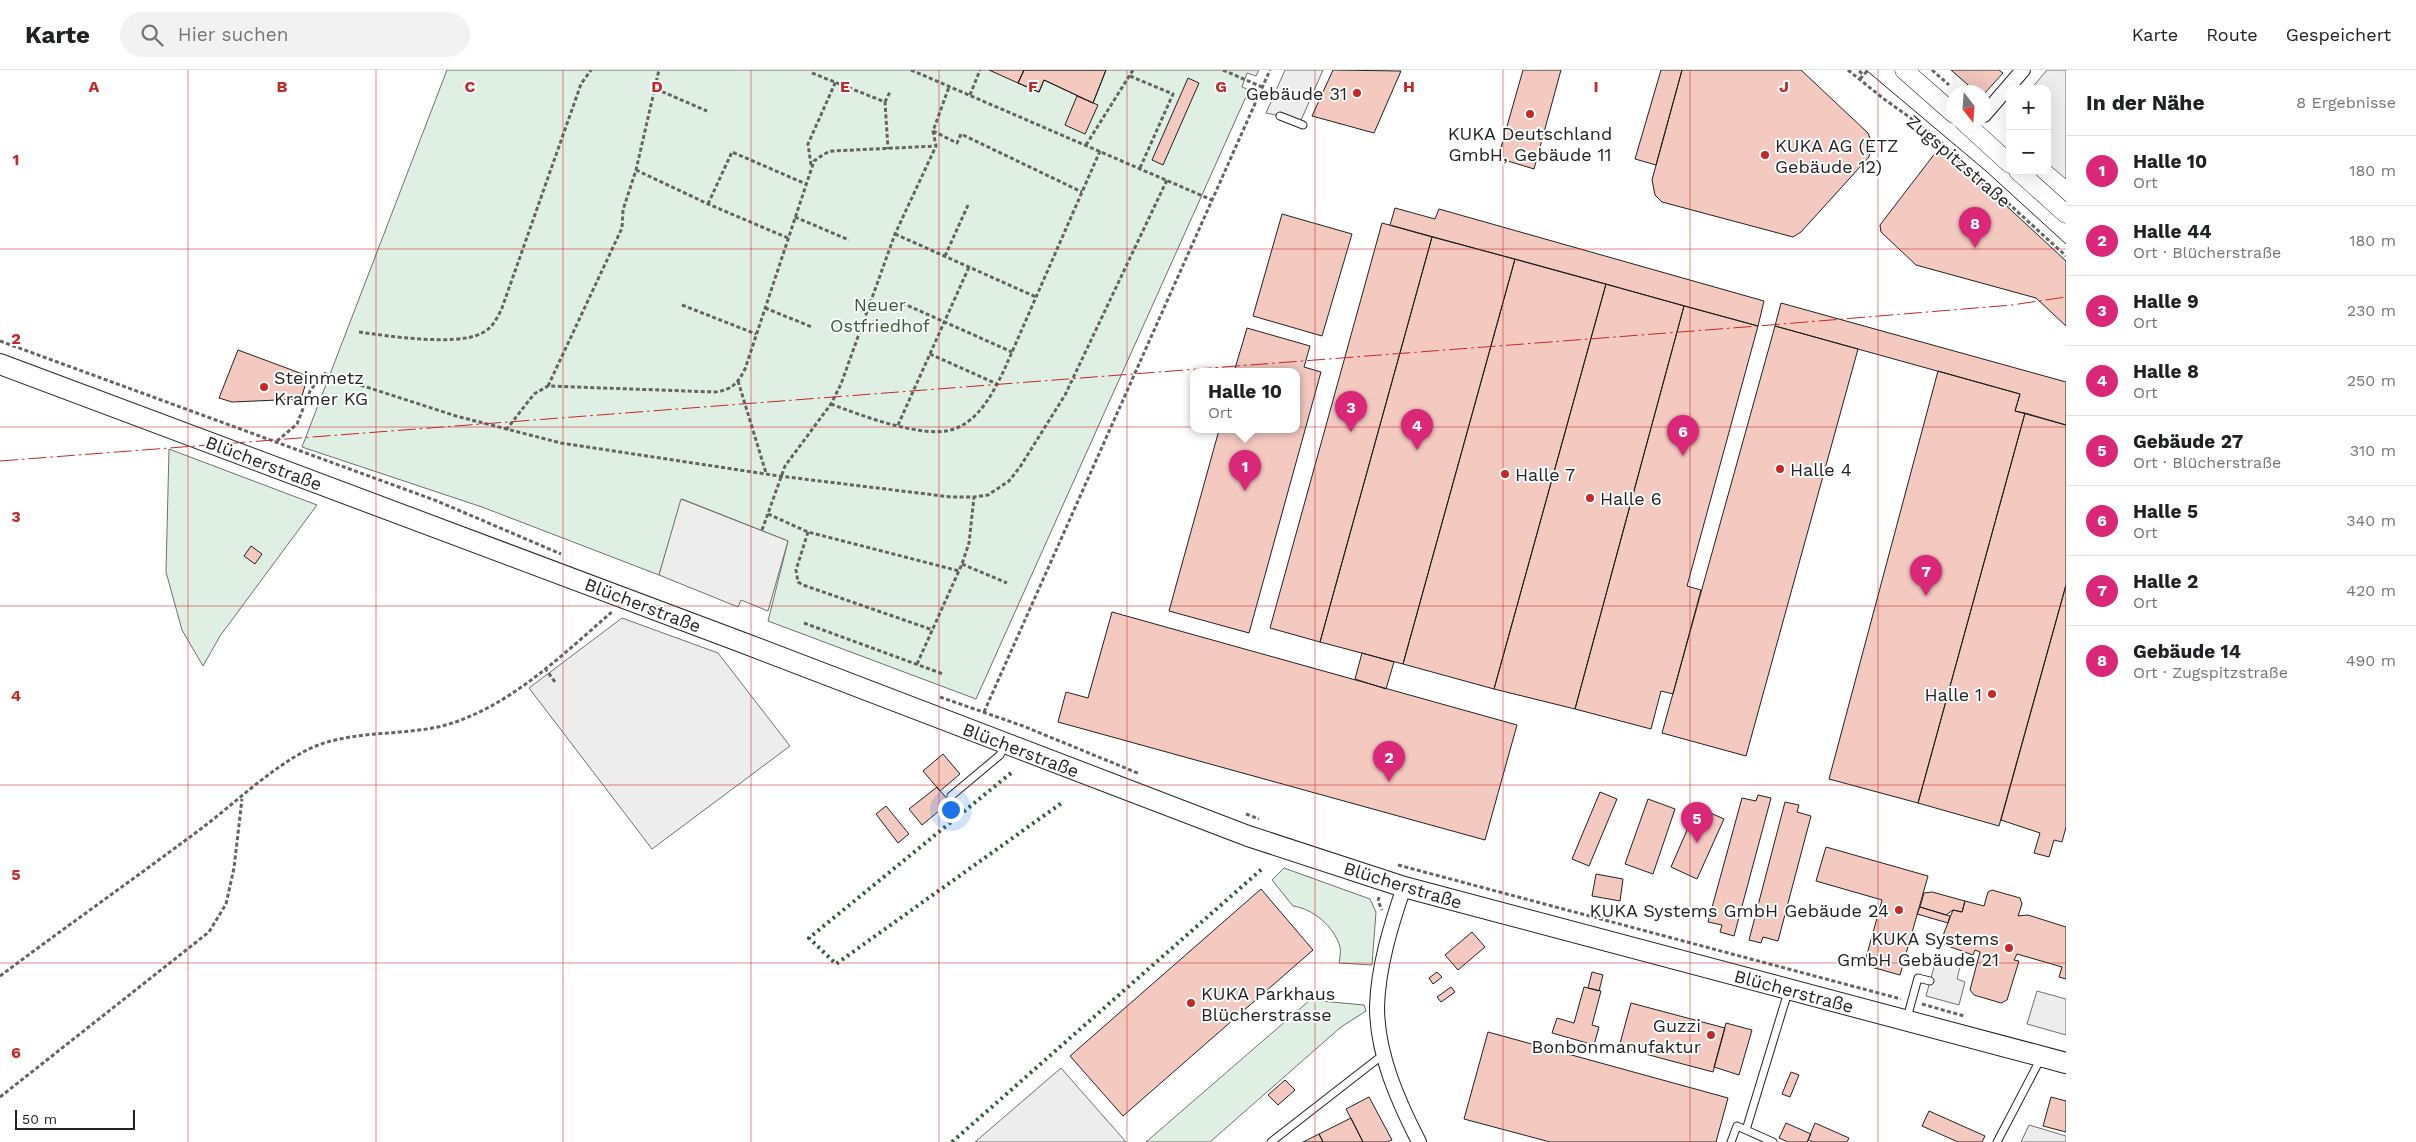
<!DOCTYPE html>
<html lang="de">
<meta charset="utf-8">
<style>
:root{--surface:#fff;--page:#f2f2f2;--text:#202124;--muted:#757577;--line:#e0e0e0;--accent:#db2777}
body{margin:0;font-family:"Work Sans",sans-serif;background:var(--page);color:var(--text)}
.controls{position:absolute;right:15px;top:15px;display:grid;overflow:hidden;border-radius:10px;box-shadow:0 5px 20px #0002}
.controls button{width:45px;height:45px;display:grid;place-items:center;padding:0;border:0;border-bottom:1px solid var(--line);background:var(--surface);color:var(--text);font:25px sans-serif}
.compass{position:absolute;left:1946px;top:15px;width:45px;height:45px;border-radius:50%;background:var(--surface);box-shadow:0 5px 20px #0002;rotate:163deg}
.scale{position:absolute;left:15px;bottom:12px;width:120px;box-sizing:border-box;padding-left:5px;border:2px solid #222;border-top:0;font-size:14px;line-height:18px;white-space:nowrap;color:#222;-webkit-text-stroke:4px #fff;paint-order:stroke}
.you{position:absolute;left:950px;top:739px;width:18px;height:18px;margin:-12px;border:4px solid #fff;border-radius:50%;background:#1a73e8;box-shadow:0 0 0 8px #1a73e833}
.badge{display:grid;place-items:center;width:32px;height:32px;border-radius:50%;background:var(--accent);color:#fff;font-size:16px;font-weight:700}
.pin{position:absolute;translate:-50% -41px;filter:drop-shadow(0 1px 2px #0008)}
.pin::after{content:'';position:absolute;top:26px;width:18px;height:15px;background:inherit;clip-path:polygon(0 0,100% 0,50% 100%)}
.popup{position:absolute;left:1190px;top:298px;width:110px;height:65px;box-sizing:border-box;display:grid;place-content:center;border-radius:10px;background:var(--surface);filter:drop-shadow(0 1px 4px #0005);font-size:16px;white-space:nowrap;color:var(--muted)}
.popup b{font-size:19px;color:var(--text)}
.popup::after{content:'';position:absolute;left:50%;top:100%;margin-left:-10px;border:10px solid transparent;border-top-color:var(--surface)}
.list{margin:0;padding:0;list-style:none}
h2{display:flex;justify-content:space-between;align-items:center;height:65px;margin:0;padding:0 20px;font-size:21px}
h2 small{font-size:16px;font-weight:400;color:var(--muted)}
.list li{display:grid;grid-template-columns:32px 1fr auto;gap:15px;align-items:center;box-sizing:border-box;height:70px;padding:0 20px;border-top:1px solid var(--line)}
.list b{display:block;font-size:19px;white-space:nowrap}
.list p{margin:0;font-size:16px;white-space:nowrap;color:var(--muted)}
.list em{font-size:16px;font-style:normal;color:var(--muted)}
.icon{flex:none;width:28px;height:28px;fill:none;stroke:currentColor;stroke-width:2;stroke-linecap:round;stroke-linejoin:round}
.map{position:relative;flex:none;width:2066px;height:1072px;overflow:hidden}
header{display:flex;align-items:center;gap:30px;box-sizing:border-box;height:70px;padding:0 25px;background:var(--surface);border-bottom:1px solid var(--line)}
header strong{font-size:24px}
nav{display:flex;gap:28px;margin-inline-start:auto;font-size:18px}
.search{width:350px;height:45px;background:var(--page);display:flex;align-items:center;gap:12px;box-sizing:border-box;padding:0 18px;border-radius:28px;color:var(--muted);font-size:19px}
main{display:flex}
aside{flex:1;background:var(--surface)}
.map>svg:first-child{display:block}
</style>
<header>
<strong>Karte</strong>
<div class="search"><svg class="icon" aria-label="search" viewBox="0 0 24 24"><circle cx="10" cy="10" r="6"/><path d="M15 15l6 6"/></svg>Hier suchen</div>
<nav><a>Karte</a><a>Route</a><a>Gespeichert</a></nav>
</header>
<main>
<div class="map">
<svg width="2066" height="1072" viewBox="0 0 2066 1072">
<rect width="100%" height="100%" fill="#fff"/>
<path fill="#e0efe3" stroke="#6f6f6f" d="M447,0H1259L1256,6L1247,3L1242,17L1249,20L976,629L768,551L788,471L682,429L659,505L482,437L302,377Z
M169,379L317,435L220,566L203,596L182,560L166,502Z
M1284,798L1370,829L1376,842L1372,895L1339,893C1340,888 1341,881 1340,877C1334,856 1313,839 1293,836L1272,810Z
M1310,930L1364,935L1366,941L1341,957L1210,1072H1146Z"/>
<path fill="#ededed" stroke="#6f6f6f" d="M1285,0H1323L1299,55L1280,46L1266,43Z
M2047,0H2066V109L2047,93V19H2031Z
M681,429L788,471L768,541L741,530L738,537L659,505Z
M622,548L718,583L790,676L652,779L529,618Z
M1936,890L1960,897L1957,909L1965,912L1959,935L1926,926Z
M2037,921L2066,929V965L2027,954Z
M1061,998L1126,1072H975Z
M2029,1055L2066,1066V1072H2021Z"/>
<path fill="#f3c9c0" stroke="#222" d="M989,0H1024L1018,13Z
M1024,0H1106L1093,33L1044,10L1039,22L1018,13Z
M1024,0H1106L1093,33L1044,10L1039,22L1018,13Z
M1333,0L1401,1L1374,63L1312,46Z
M1523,0H1561L1534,99L1498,88Z
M1661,0H1682L1656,95L1635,89Z
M1682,0H1801L1868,63L1872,73L1869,87L1801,162L1793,167L1662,132L1655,125L1652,110Z
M1951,0H1999L2003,3L1984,24L1976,22Z
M1188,8L1199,13L1163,95L1152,90Z
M1077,26L1098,35L1085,64L1065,55Z
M1939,78H1944L2066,191V256L2036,228L1916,195L1881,162L1880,155Z
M1395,138L1435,149L1439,139L1764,231L1758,256L1390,155Z
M1282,144L1352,164L1322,266L1253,246Z
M1382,153L1432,167L1320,572L1270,558Z
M1432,167L1515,189L1403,594L1320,572Z
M1515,189L1606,214L1494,619L1403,594Z
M1606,214L1684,236L1575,639L1494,619Z
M1781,233L2066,312V355L2015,341L2020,324L1775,256Z
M1684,236L1758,256L1687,516L1701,520L1673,624L1661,621L1651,659L1575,639Z
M1775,256L1858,279L1746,686L1662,663Z
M1247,258L1310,276L1304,297L1321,302L1249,563L1169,541L1219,360H1296V302H1234Z
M238,280L308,306L301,329L232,332L219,328Z
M1938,301L2020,324L2015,341L2025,343L1918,733L1829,709Z
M2025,343L2066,355V515L1999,756L1918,733Z
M251,476L262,484L255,494L244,486Z
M2066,515V757L2062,772L2054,770L2049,787L2034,783L2040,763L2001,750Z
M1112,542L1517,655L1485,770L1058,652L1066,622L1088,628Z
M1362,583L1394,592L1386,619L1355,609Z
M943,684L960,704L940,721L923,701Z
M937,717L950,732L922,755L909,739Z
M1600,722L1617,729L1589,796L1572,789Z
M1758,725L1771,728L1734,866L1720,862L1722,855L1708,852L1742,728L1756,731Z
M1648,729L1675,739L1653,804L1625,794Z
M1785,732L1799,735L1797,742L1811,746L1778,871L1763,867L1761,873L1749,870Z
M886,736L909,764L898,773L876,744Z
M1697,737L1724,749L1697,809L1671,797Z
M1826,777L1928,806L1900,905L1864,895L1882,830L1816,811Z
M1596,804L1623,809L1620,831L1592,826Z
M1261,819L1313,880L1123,1046L1070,986Z
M1992,820L2020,828L2022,834L2018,846L2028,845L2066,857V909L2059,907L2062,897L2017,884L2014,890L2019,891L2007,930L2001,933L1974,925L1970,920L1980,882L1975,880L1973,885L1945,875L1942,868L1953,840L1962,842L1965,831L1984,836L1988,822Z
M1932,822L1965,831L1962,842L1953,840L1946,845L1920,837L1924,823Z
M1920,837L1950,846L1948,853L1917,844Z
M1472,862L1485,877L1458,900L1445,885Z
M1437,902L1442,907L1433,914L1429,908Z
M1592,902L1603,905L1599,921L1588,918Z
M1451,917L1455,922L1441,932L1437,927Z
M1584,917L1601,921L1592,955L1599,957L1594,975L1552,963L1557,948L1574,953Z
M1631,933L1725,958L1713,1002L1619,977Z
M1726,953L1752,960L1739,1005L1714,997Z
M1488,962L1728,1028L1716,1072H1550L1464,1049Z
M1791,1002L1799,1005L1790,1027L1782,1024Z
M1285,1010L1295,1020L1278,1035L1268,1025Z
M1369,1027L1392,1070L1387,1072H1363L1346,1039Z
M2051,1027L2066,1031V1062L2043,1056Z
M1929,1041L1985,1066L1982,1072H1958L1922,1056Z
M1351,1048L1363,1072H1323L1319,1064Z
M1786,1053L1811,1064L1807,1072H1788L1779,1068Z
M1815,1053L1849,1068L1847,1072H1813L1808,1070Z
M1319,1064L1323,1072H1303Z"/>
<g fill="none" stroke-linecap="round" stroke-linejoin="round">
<g stroke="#222" stroke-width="9">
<path id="service" d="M1280,46L1303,55
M951,726L1000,685L1005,674
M1907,948L1918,908L1930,911
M1746,1060L1788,922
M1271,1072L1384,984
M1731,1072L1737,1056L1773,1072
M1997,1072L2041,988"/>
</g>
<g stroke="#222" stroke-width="16">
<path id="minor" d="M1984,45L2023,0
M1404,817C1391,855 1378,897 1377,937C1377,984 1398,1031 1419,1072"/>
</g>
<g stroke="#222" stroke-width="19">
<path id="tertiary" d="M1904,0L1954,44
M1964,52L2010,94
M2018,101L2066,144"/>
</g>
<g stroke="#222" stroke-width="22">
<path id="secondary" d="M0,294L741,572L1248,766L1404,817L2066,993"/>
</g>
<path stroke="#646464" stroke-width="3" stroke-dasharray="4 2.5" stroke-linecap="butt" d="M911,0L1212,130
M1223,0L1262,17
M1848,0L1884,29L1929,61L2066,186
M1932,0L1949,15
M1859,1L1864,5
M812,3L885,32L888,79
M1130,6L1173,24L1140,98
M1860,9L1868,0
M656,19L707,41
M970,25L980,0
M885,32L890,22
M933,61L957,73L961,64L1082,122
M1086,75L1133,0
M811,95L808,74L836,11
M636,100L708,134L788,168
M708,134L732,82L806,114
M795,147L849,170
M895,164L1036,227
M945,186L968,135
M902,233L1012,282
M682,235L756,264
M765,238L812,257
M359,262C388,266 454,276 480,264C491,260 497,249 502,238L581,14L591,0
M0,271L437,431L561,484
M930,284L997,314
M738,311L766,403
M548,316L622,158L623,140L636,100L659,0
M831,334C860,345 925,370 954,359C980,350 994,321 1005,298L1100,81
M898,355L969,197
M506,360L534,324L548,316L715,322C732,320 738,313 745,299L814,91L824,84L832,81L936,76
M277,371L297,354L310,321L323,303L456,346L561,373L779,406L951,427H974L988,425L1009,411L1020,397L1065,325L1167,110
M768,444L808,462L959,501
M762,460L785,396L831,334L841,314L895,164L936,76L933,61L949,17
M808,462L796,500L798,512L803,515L933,560
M962,494L1007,513
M804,553L943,604
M917,594L962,494L969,473L974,427
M545,598L555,612
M940,627L1023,656L1140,704
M984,642L1270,0
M1246,744L1259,749
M1398,795L1901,929
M1379,827L1378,831L1382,840
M0,906C67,856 135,808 202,758C235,733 269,700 305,681C345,660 395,666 438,657C506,641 562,585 613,541
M1922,934L1964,946
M0,1027L209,862L226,834L234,798L242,729"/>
<use href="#service" stroke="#fff" stroke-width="7"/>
<use href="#minor" stroke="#fff" stroke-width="14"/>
<use href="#tertiary" stroke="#fff" stroke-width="18"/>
<use href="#secondary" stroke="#fff" stroke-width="20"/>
<path stroke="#222" stroke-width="1" d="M1866,0L1986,101L2066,174"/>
<path stroke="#2f5e38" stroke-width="4" stroke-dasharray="2.5 4" stroke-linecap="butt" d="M1011,703L809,868L836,894L1063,732
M952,1072L1263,798"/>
<path stroke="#c62828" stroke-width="1" stroke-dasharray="18 4 2.5 4" stroke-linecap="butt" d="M0,391L1758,256L2012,235L2066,227"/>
</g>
<path fill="none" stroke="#c62828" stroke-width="1" stroke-opacity="0.55" d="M188,0V1072M376,0V1072M563,0V1072M751,0V1072M939,0V1072M1127,0V1072M1315,0V1072M1503,0V1072M1690,0V1072M1878,0V1072M0,179H2066M0,357H2066M0,536H2066M0,715H2066M0,893H2066"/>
<g fill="#c62828" stroke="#fff" stroke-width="2">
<circle cx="1357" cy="23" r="5"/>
<circle cx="1530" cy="44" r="5"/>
<circle cx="1765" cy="85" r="5"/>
<circle cx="264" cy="317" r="5"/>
<circle cx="1780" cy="399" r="5"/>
<circle cx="1505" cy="404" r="5"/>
<circle cx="1590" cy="428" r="5"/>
<circle cx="1992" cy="624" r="5"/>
<circle cx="1899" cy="840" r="5"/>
<circle cx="2009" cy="878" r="5"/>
<circle cx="1191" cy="933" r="5"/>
<circle cx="1711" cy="965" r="5"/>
</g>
<g text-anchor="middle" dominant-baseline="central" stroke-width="4" stroke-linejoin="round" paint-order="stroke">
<g font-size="18" fill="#222" stroke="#fff" text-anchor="start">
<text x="1347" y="23" text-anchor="end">Gebäude 31</text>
<text x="1530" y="63" text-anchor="middle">KUKA Deutschland<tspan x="1530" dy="21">GmbH, Gebäude 11</tspan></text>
<text x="1775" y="75">KUKA AG (ETZ<tspan x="1775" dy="21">Gebäude 12)</tspan></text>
<text x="274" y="307">Steinmetz<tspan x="274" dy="21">Kramer KG</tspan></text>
<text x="1790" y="399">Halle 4</text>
<text x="1515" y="404">Halle 7</text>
<text x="1600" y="428">Halle 6</text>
<text x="1982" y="624" text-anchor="end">Halle 1</text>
<text x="1889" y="840" text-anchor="end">KUKA Systems GmbH Gebäude 24</text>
<text x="1999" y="868" text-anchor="end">KUKA Systems<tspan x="1999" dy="21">GmbH Gebäude 21</tspan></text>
<text x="1201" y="923">KUKA Parkhaus<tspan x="1201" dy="21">Blücherstrasse</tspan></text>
<text x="1701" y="955" text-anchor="end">Guzzi<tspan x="1701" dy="21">Bonbonmanufaktur</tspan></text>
</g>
<g font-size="18" fill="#222" stroke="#fff">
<text transform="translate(1959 91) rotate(41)">Zugspitzstraße</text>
<text transform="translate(264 393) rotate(21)">Blücherstraße</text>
<text transform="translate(643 535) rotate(21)">Blücherstraße</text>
<text transform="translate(1021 680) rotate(21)">Blücherstraße</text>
<text transform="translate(1403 815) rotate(17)">Blücherstraße</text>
<text transform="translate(1794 921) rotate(15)">Blücherstraße</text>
</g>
<g font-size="18" fill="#2f5e38" stroke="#fff">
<text x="880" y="234">Neuer<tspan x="880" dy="21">Ostfriedhof</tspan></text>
</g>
</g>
<g font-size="16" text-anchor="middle" font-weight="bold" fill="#c62828" stroke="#fff" stroke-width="4" stroke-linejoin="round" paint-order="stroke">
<text x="94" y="22">A</text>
<text x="282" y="22">B</text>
<text x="470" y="22">C</text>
<text x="657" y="22">D</text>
<text x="845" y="22">E</text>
<text x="1033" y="22">F</text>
<text x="1221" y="22">G</text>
<text x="1409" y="22">H</text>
<text x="1596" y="22">I</text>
<text x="1784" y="22">J</text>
<text x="16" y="95">1</text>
<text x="16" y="274">2</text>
<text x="16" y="452">3</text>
<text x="16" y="631">4</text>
<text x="16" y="810">5</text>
<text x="16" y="988">6</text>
</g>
</svg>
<div class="controls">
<button>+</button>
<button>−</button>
</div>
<svg class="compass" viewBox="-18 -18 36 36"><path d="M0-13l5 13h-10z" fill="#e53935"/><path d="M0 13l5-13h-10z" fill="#757577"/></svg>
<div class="scale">50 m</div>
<div class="you"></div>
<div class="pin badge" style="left:1245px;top:421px">1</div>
<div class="popup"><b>Halle 10</b>Ort</div>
<div class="pin badge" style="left:1389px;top:712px">2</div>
<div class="pin badge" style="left:1351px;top:362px">3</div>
<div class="pin badge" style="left:1417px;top:380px">4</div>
<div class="pin badge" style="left:1697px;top:773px">5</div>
<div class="pin badge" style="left:1683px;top:386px">6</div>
<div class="pin badge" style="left:1926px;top:526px">7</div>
<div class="pin badge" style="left:1975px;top:178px">8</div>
</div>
<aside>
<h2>In der Nähe<small>8 Ergebnisse</small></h2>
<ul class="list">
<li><span class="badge">1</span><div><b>Halle 10</b><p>Ort</p></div><em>180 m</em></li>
<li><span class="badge">2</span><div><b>Halle 44</b><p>Ort · Blücherstraße</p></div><em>180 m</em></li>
<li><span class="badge">3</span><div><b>Halle 9</b><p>Ort</p></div><em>230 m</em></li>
<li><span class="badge">4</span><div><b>Halle 8</b><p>Ort</p></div><em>250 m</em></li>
<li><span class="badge">5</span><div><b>Gebäude 27</b><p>Ort · Blücherstraße</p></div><em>310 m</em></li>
<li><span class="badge">6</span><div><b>Halle 5</b><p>Ort</p></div><em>340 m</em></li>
<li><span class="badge">7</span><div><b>Halle 2</b><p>Ort</p></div><em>420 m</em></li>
<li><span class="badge">8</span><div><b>Gebäude 14</b><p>Ort · Zugspitzstraße</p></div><em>490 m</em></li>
</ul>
</aside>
</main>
